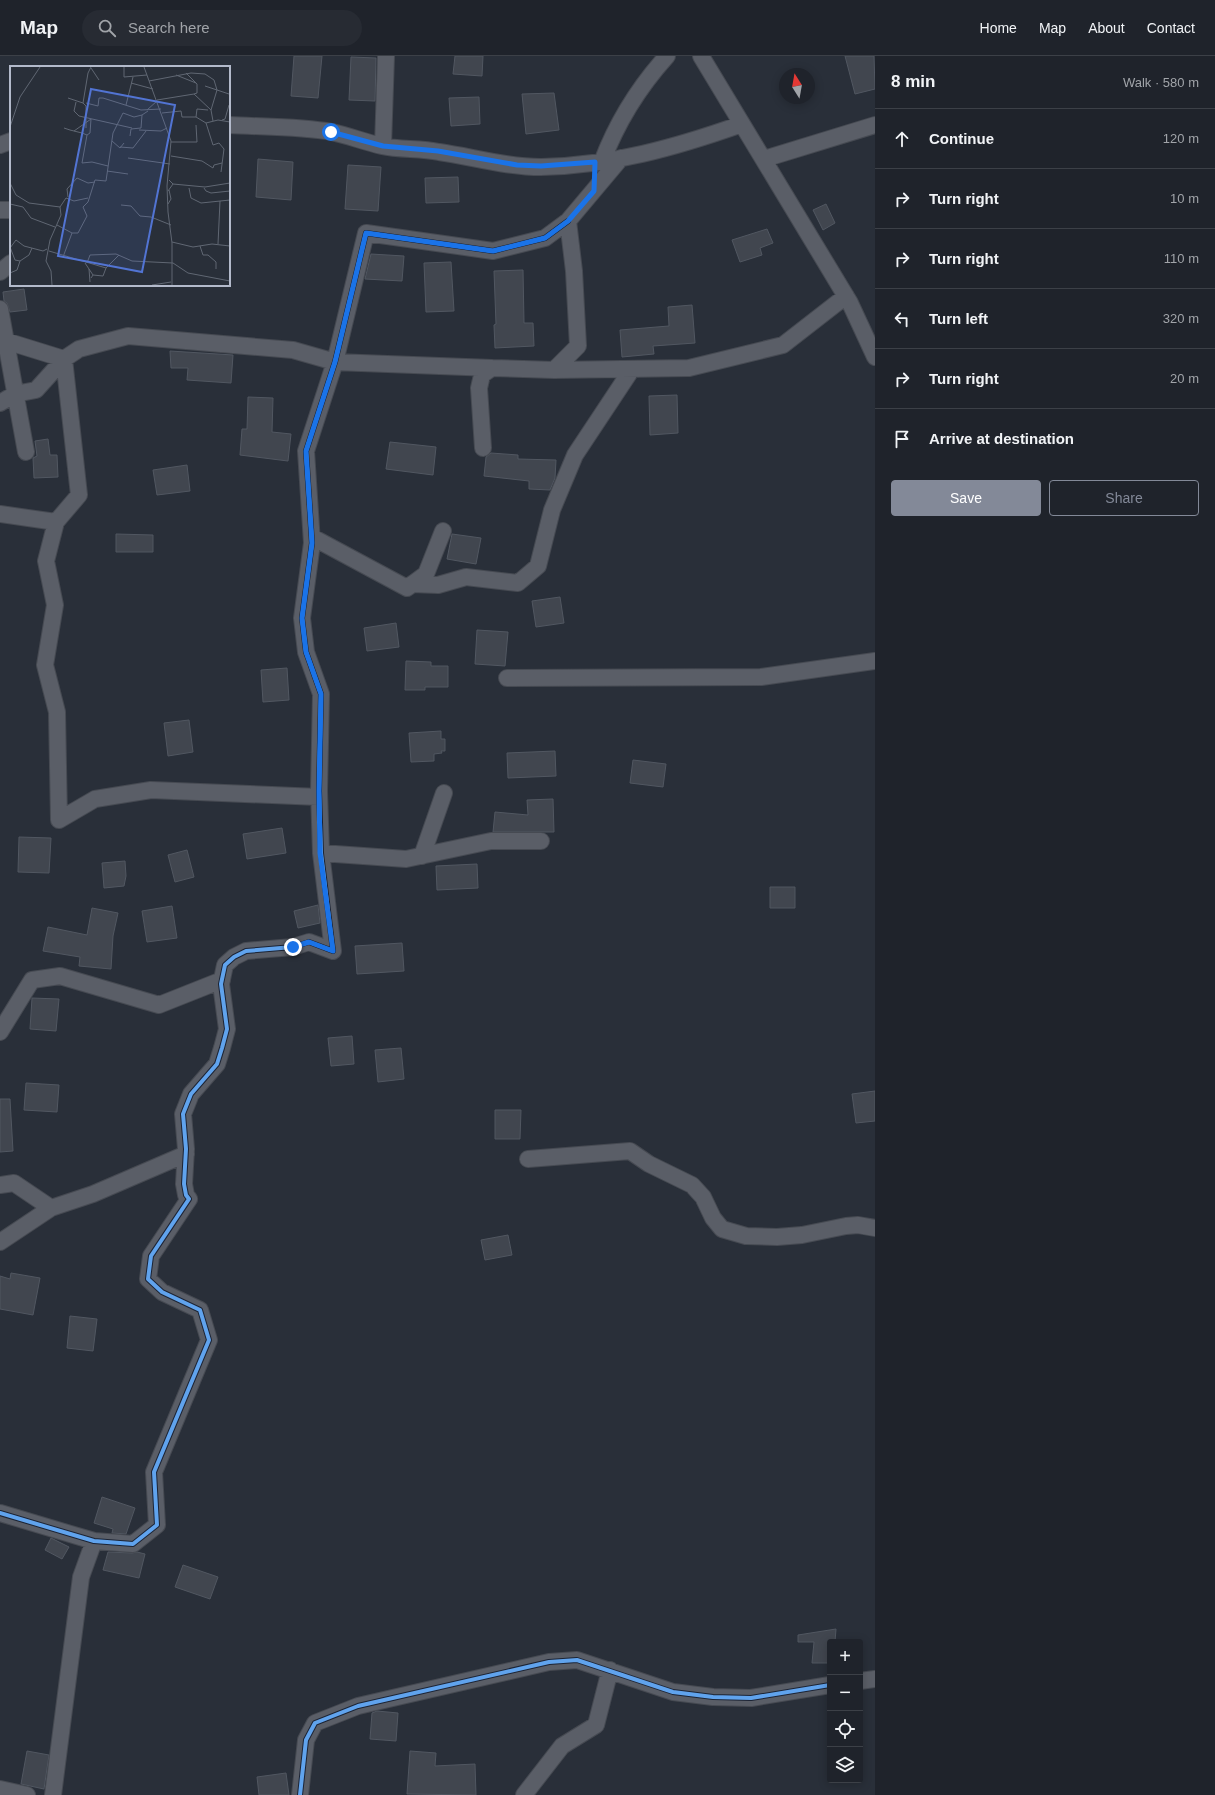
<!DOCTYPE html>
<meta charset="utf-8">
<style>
:root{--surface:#1f232b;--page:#272b33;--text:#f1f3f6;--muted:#a1a4a9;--line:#3c4047;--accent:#838998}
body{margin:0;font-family:Helvetica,sans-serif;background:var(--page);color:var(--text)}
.controls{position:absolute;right:12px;bottom:12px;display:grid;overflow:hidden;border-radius:4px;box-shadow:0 2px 10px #0003}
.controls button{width:36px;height:36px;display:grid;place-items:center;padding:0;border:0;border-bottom:1px solid var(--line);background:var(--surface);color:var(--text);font:20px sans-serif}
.compass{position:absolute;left:779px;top:12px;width:36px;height:36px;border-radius:50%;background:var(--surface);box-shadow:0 2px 10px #0003;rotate:349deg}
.stop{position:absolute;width:12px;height:12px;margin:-9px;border:3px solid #1a73e8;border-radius:50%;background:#fff}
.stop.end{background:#1a73e8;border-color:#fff;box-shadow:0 1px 4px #0008}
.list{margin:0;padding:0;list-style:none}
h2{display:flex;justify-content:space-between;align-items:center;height:52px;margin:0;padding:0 16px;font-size:17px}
h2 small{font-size:13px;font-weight:400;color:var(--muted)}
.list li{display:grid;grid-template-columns:26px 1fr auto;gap:12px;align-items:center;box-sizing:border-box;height:60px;padding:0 16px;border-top:1px solid var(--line)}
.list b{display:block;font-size:15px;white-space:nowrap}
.list em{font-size:13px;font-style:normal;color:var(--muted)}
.actions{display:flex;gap:8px;padding:12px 16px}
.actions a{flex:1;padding:9px 0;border:1px solid var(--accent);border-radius:4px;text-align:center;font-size:14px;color:var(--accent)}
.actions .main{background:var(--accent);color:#fff}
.icon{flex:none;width:22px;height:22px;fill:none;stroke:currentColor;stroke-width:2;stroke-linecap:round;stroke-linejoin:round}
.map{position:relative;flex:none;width:875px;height:1739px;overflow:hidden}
header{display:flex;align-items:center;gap:24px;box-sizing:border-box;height:56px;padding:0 20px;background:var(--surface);border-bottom:1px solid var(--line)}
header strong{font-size:19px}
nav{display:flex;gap:22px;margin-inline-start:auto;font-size:14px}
.search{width:280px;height:36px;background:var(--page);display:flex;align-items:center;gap:10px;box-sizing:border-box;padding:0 14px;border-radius:22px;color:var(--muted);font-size:15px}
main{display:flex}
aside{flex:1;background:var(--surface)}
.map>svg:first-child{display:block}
</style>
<header>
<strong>Map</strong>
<div class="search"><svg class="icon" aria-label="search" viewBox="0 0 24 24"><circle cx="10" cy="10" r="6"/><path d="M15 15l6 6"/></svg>Search here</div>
<nav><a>Home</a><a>Map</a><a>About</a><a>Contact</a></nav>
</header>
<main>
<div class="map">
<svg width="875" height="1739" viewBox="0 0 875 1739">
<rect width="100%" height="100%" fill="#292f39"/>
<path fill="#41464f" stroke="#515761" d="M294,0H322L318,42L291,40Z
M455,0H483L482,20L453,18Z
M845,0H874L875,33L855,38Z
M351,1L376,2L375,45L349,44Z
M554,37L559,74L526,78L522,38Z
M479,41L480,68L451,70L449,42Z
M258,103L293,106L291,144L256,141Z
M348,109L381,111L378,155L345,153Z
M458,121L459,146L426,147L425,122Z
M826,148L835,167L823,174L813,154Z
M767,173L773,187L760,192L762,199L740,206L732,184Z
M371,198L404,200L402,225L365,223Z
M451,206L454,255L426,256L424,207Z
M523,214L524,267H533L534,290L495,292L494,269L496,268L494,215Z
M24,233L27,254L10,256L7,247L4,245L3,236Z
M692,249L695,287L653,290L654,298L622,301L620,274L669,270L668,251Z
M170,295L233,299L231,327L187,324L188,312H171Z
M677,339L678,377L650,379L649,340Z
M248,341L273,342L272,376L291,378L288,405L240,399L242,373H247Z
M48,383L50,399H57L58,421L34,422L33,402L37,400L35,385Z
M390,386L436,391L433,419L386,413Z
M491,397L518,399V403L556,404L555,422L550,434L529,433V425L484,420L486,401Z
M187,409L190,435L157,439L153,414Z
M116,478L153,479V496H116Z
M452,478L481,482L476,508L447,503Z
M560,541L564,567L536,571L532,545Z
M396,567L399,591L367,595L364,572Z
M477,574L508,576L505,610L475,608Z
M406,605L431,606V610H448V631H425V634H405Z
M287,612L289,644L263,646L261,614Z
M189,664L193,696L168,700L164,667Z
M441,675V683H445V695H441L442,697L434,698V705L411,706L409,677Z
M555,695L556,720L508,722L507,697Z
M633,704L666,708L663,731L630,727Z
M553,743L554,776H493L495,756L528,759L527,744Z
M282,772L286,797L247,803L243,778Z
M19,781L51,782L49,817L18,816Z
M187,794L194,821L175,826L168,799Z
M125,805L126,820L124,830L104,832L102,807Z
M477,808L478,832L437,834L436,810Z
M770,831H795V852H770Z
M318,849L320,867L298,872L294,855Z
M172,850L177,882L147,886L142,855Z
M92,852L118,857L113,880L111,913L79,910L80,901L43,895L48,871L87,879Z
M402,887L404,915L357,918L355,890Z
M32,942L59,943L56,975L30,973Z
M352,980L354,1008L331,1010L328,982Z
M401,992L404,1023L378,1026L375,994Z
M26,1027L59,1029L57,1056L24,1054Z
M875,1035V1065L856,1067L852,1038Z
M0,1043H10L13,1095L0,1096Z
M495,1054H521L520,1083H495Z
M508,1179L512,1199L485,1204L481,1184Z
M11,1217L40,1222L33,1259L0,1253V1220L10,1223Z
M70,1260L97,1263L93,1295L67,1292Z
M102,1441L135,1452L126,1478L112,1477L113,1473L94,1467Z
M51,1482L69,1491L62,1503L45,1494Z
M108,1496L132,1497L137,1496L145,1498L139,1522L103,1514Z
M183,1509L218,1521L210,1543L175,1531Z
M836,1573L835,1586H830V1607H812L814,1586H798V1579Z
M377,1655L398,1657L396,1685L370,1683L372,1657Z
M27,1695L49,1699L44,1733L21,1728Z
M410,1695L436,1697L435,1710L475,1708L476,1739L407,1738Z
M286,1717L289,1739H259L257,1721Z"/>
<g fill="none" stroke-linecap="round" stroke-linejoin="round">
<g stroke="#464a52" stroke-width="18">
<path id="minor" d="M701,0L850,247L875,301
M229,69C263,71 298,70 332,76C349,80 365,86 382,90C400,94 420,92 439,96C473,101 507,111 541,111C610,110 677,91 742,68
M0,89L11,85
M383,90L386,0
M764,103L875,69
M602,106C617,66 639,31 667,0
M0,154H11
M0,216L11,207
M0,253L26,396
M0,286L6,285L64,303L79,293L128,280L293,294L335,306L492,312
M554,314L689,312L783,289L846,240
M0,347L15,338L36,334L64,303
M483,392L479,332L482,319L492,312L554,314L578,290L574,215L568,165L621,102
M0,458L56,466L79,439L64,303
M56,466L46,505L55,549L45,609L57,656L59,764L95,743L151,734L319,741
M312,481L407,532L426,518L443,475
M412,528L438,529L466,521L518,527L538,510L552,454L575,399L632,313
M507,622L761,621L875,605
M321,797L406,803L491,785H541
M422,800L444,737
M0,976L32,924L60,920L159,949L222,924
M528,1103L630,1095L649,1108L692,1129L703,1141L713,1162L722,1173L746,1180L777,1181L802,1179L846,1170L858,1169L875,1172
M0,1129L14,1127L51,1152L93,1138L186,1098
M0,1186L51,1152
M0,1457L94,1485L133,1488L157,1469L154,1416L209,1284L200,1254L162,1236L148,1223L151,1200L189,1143L186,1139L184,1128L186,1093L183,1058L191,1038L217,1008L222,992L227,973L221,928L225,909L234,901L246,895L293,891L309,886L333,895L321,797L319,735L321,638L306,596L302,562L312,487L306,395L335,306L366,177L493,195L545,182L568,165
M860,1625L875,1623
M0,1733L27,1739
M53,1739L81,1521L94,1485
M300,1739L306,1684L315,1667L358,1650L549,1606L577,1604L673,1636L713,1641L751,1642L830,1629
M524,1739L562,1690L596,1669L610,1614"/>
</g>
<use href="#minor" stroke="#5a5e67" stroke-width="16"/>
<g stroke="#1c2435" stroke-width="6">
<path id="cycleway" d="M0,1457L94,1485L133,1488L157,1469L154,1416L209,1284L200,1254L162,1236L148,1223L151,1200L189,1143L186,1139L184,1128L186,1093L183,1058L191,1038L217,1008L222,992L227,973L221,928L225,909L234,901L246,895L293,891L309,886L333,895L321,797L319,735L321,638L306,596L302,562L312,487L306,395L335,306L366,177L493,195L545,182L568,165
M300,1739L306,1684L315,1667L358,1650L549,1606L577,1604L673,1636L713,1641L751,1642L830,1629"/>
</g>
<use href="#cycleway" stroke="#60a3ed" stroke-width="4"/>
</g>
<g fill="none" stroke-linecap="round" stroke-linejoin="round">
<path stroke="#1a73e8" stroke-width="5" d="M293,891L309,886L333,895L320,797L319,735L321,638L306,596L302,562L312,487L306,395L335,306L366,177L493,195L545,182L568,165L594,135L595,106L541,110L517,109L438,95L383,90L331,76"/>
</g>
<g transform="translate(10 10)">
<rect width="220" height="220" fill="#292f39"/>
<path fill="none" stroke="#606773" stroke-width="1" d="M114,1V11L137,9M134,1L161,75L157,120L158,146L162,177V219M81,2L89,14M176,7L187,18V27L184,28L201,44M166,9L186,17M139,15L181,7L195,8L204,14L207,24L201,44L203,55M121,17L143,23M195,20L219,28M58,32L73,37M147,34L184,28M66,36L64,45L69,50L122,62M76,37L88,40L89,32H93L131,44L151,43M116,39L123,11M137,44L147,35M152,47L171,45L172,51H186L196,57L208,54L220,56M186,51L187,43L198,44M212,54L215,53L219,39M196,57L203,79L209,77L214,83L211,106M0,61L10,31L30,1M54,62L60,64L72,67L77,69L80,67L81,53L64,65M76,62V40L73,37L78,7L81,1M129,64L151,65L157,62M77,69L72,97L82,96L98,100M120,70L121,63L131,62L132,49L138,45M102,75L110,82L114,77M161,76H187L186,59M110,81L123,82L136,65M161,90L192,95L203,102L204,99L212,97M118,92L160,98M97,105L118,108M0,117L6,129L19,137L50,141L56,132L64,135L78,132M163,118L195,121L220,117M179,122L181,132L191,137L220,134M194,122L196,125L201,127L220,125M158,125L163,118L159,114M58,131L57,123L67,112L78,117L85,116M0,138L13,141L21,152L45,161M158,138L161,133L159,124M111,139L121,140L130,150L141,151L161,159M47,159L62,167H68L77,150L73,141L78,136L85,114L96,115L103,67L113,47L124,51L132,49M162,176L183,181L202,178L220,180M208,178L210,135M190,180L193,189H198L206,196V203M0,181L5,194L10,195M0,182L6,174L14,180L33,185L37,183M39,185L96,202L109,189M53,191L62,167M75,197L83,209M77,197L80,189L106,188L122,195L163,197L178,207L220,215M79,203L80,216M0,207L7,204L10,195L19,189L22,182M81,212L83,209L93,210L96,202M42,219L41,205L36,195L40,174L51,149L50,141M142,219L161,216"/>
<path fill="#5274d3" fill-opacity="0.15" stroke="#5274d3" stroke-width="2" d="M81,23L165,39L132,206L48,190Z"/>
<rect width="220" height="220" fill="none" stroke="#b3bacb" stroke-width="2"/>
</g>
</svg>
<div class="controls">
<button>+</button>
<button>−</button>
<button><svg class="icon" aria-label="locate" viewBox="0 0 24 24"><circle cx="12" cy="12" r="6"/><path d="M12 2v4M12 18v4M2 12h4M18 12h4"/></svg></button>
<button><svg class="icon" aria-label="layers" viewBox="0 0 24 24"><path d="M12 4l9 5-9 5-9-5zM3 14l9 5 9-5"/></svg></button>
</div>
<svg class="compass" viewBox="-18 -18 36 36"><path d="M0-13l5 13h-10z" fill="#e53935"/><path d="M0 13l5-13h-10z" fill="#a1a4a9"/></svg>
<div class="stop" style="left:331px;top:76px"></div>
<div class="stop end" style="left:293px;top:891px"></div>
</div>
<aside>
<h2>8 min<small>Walk · 580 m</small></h2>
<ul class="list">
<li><svg class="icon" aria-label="ahead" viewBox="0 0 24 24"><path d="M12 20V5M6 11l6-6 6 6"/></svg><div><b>Continue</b></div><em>120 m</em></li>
<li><svg class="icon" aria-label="right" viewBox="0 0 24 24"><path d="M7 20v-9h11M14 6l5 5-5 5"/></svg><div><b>Turn right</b></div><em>10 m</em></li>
<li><svg class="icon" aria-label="right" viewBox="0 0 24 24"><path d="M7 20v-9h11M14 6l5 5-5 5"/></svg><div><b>Turn right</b></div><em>110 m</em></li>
<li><svg class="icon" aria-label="left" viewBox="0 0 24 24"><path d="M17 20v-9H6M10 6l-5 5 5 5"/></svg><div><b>Turn left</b></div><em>320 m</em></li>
<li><svg class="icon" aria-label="right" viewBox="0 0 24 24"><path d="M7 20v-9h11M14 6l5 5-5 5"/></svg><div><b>Turn right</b></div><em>20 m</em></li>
<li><svg class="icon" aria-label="arrive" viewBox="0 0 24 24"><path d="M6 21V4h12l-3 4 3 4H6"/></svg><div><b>Arrive at destination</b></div></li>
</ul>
<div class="actions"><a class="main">Save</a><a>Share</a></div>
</aside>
</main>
